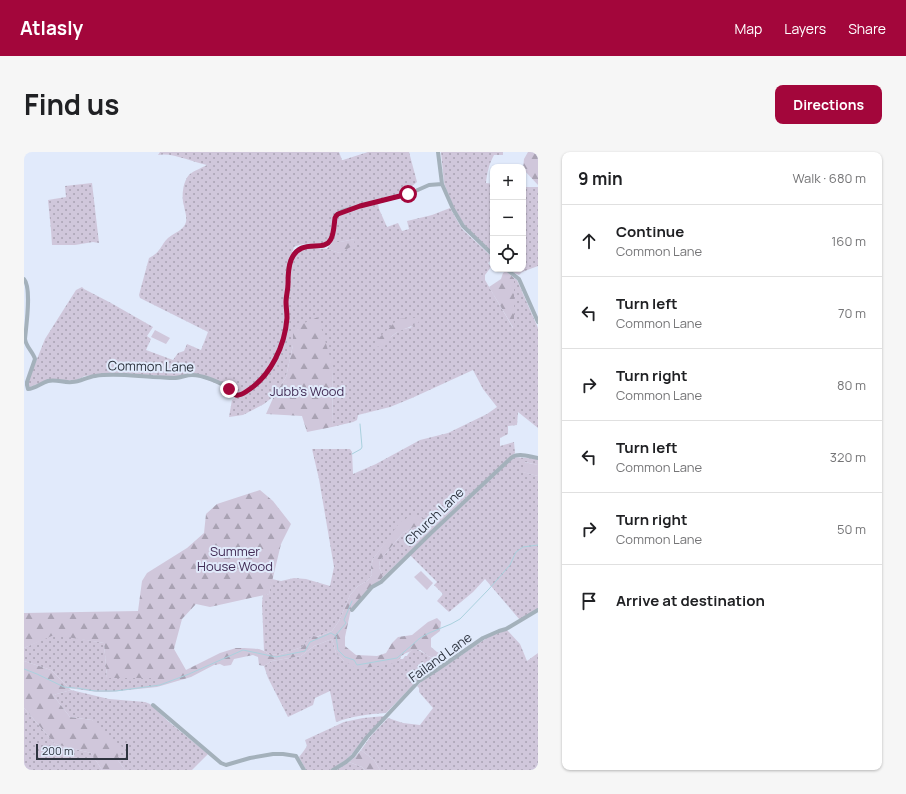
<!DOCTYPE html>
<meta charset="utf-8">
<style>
:root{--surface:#fff;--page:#f6f6f6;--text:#202124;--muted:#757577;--line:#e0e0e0;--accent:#a3063b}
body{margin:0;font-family:Manrope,sans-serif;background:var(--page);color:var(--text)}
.controls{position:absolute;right:12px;top:12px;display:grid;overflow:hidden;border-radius:8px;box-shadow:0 1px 3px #0004}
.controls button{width:36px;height:36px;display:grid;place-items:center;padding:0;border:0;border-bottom:1px solid var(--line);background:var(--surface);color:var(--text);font:20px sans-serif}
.scale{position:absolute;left:12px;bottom:10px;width:92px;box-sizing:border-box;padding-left:4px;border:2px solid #2e343f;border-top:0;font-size:11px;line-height:14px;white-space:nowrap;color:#2e343f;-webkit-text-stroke:3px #e1eafb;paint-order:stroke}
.stop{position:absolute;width:12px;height:12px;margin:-9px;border:3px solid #a3063b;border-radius:50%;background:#fff}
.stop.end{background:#a3063b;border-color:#fff;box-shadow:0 1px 4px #0008}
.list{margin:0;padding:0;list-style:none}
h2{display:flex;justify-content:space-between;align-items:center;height:52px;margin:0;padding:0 16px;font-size:17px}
h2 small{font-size:13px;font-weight:400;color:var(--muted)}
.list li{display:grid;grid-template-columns:26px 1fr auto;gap:12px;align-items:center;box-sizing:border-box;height:72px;padding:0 16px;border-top:1px solid var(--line)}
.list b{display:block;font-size:15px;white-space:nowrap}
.list p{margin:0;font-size:13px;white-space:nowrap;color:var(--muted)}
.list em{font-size:13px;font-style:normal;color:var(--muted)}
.icon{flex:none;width:22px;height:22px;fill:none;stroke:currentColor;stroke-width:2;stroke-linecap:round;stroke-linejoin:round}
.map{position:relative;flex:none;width:514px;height:618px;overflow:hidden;border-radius:8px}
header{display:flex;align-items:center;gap:24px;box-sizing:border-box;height:56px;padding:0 20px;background:var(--accent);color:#fff}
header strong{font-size:19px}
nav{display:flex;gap:22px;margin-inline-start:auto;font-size:14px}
.intro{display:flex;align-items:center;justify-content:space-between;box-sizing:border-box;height:96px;padding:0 24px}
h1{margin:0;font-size:28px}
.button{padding:10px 18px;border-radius:8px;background:var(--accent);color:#fff;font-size:14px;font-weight:700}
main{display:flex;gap:24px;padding:0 24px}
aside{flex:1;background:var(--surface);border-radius:8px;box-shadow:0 1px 3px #0004}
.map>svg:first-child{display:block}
</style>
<header>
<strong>Atlasly</strong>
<nav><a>Map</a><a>Layers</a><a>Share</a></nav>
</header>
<div class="intro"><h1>Find us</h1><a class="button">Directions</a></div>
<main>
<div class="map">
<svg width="514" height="618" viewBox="0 0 514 618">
<defs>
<pattern id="grass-dots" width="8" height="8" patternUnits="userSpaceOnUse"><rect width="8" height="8" fill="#d0c7db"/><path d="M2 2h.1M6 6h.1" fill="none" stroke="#a9a2b3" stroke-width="1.8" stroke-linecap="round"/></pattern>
<pattern id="forest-firs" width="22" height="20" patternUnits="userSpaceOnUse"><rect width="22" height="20" fill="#d0c7db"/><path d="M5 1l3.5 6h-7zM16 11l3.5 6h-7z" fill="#a9a2b3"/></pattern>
</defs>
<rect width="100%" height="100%" fill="#e1eafb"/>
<path fill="url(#grass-dots)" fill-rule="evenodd" d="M136,0H315L318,8H319L344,0H385L393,30L387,35L389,39L319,58L309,64C308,71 308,79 306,86C302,95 290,91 282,92C278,92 274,93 270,95L264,112L262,123L261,150L262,165L260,177L253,200L247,212L233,229L225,236L217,241L212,242L208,238L169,222L147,225L126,223L80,222L61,224L52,228H39L13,232L6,235L5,234V227L21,187L52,138L58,135L60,137L87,151L129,175L123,184L127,187L122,198L149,208L154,201L160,199L163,192L177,198L184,180L116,146L115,143L125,106C137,100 136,94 144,86C150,81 160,78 162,70C163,64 161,60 160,54C157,45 159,28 166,22C171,18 178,16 183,13C168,10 148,0 134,3Z
M417,0H479V3H470C465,12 463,21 462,31L469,32V101L442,75L430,57L420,31Z
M68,31L75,91L69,90L51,93H28L27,78L24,48L42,45L41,34Z
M499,35H514V114L498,120L495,123L490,121V117H499Z
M354,51L355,57L363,75L374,71L378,79L385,77L383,69L408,63L426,56L438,77L469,106L464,111L467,115L461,123V128L489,176L490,126L493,128L514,176V276L494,260L493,273L484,274V282L476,286V294L490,290L491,301L435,352L358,426L359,424L355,415L356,408L379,381L390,375L399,376L404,374V368L368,382L349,407L347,415L348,423L343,429L334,434L326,443L315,469L308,479L284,488L278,495L254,503L245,502L240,499L238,451L239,443L245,442L248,427L257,429L270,426L282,427L306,434L310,415L295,327L288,297H326L328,300L329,322L352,312L396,288L424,281L463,262L473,255L459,237L449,218L388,246L366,255L334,263L333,268L329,270L308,275L309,215L269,176V193L262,225L250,244L240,252L219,263L205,265L208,248L227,238L239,227L261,185L265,170L264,148L267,115L268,108L271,103L277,97L285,96L303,97L316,101L331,87L316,90H308L311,83L314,64L323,60ZM374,167L388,175L376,178L364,187Z
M490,305L514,307V313L501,310L499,320L514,324V456L496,468L461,427L449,440L425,460L413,449L419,442L410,433L413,430L386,403Z
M483,478L496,492L503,509L514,501V618H356L350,608L337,598L347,584L364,566L379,571L396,573L409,556L395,540V536L393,534L398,529L466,484Z
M30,482L80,491L83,526H133V535L85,540H73L45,536L27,518L0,509V496Z
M308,487L312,501L320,509H374L376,507H379L381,504H383C390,491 398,501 406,505C410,506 415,508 419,509L396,525L391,531L362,561C344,562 329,564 312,570L306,539L291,546L289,553L264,565L244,526L240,514L248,509L277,504L290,494Z
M47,538L85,547L121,550L126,552L145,570L184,602L168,618H101L93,607L68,568L46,565L29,543Z
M0,556L31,592L67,601L78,618H0Z
M361,564L342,584L328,602L322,608L306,618H282L275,605L279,600L283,594L281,588L320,570L339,566Z
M325,610L338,615L341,618H313Z"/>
<path fill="url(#forest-firs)" d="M504,0H514V33L499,17L500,7Z
M331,87L330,93L316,101L303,97L308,90H316Z
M482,119L490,126V177L465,135L477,127L479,121Z
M294,165L309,215L308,275L283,280L278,264L242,262L250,244L262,225L269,193V176Z
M393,166L395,170C381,179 369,177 361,194L350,195L351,190L374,167Z
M236,338L249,349L267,372L257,392L245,442L186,455L172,452L158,467L150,497L162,518L196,501L212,496H220L235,497L240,499L245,502L254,503L278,495L284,488L288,484L293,485L308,479L315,469L326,443L334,434L343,429L348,423L347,415L349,407L376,370C385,363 393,363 404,368V374L399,376L390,375L379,381L356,408L355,415L359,424L358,426L327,457L321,485V494L332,503L353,504L362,501L368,491L374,485L388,483L404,470L413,466L417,470L416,479L407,486V495L413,500L418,502L419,509L404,504L396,498H389L385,500L382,501L377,504L376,507L374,509L367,512L333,517L320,509L312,501L308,487L290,494L277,504L248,509L240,514L235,513L234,505L229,503L210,507L207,513L200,514L196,512L190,513L167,525L133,535V526H83L80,491L30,483L0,496V461L114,459L118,429L123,421L163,396L180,381L182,362L193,352Z
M0,509L27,518L47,538L29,543L46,565L68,568L98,595L93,607L101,618H78L67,601L31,592L0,556Z
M337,598L350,608L356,618H341L338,615L325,610L331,605Z"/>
<path fill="#d0c7db" d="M131,178L146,186L142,192L127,185Z
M500,310L514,313V324L498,320Z
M397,419L409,431L403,438L390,425Z"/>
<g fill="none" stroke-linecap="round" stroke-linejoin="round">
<path stroke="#aad1de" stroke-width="1" d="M328,302L337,297L338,295L336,272
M312,483L322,471L320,468L328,449
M0,517L13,522L40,535L51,536
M53,536L71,539H92L136,533L165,522L219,498L252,505L281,499L286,490L307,481L312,484L314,498L321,505L330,508L333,513L373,506L396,486L405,481L427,472L436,467L465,437L486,413L492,400L499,395L514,393"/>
<path stroke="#a4b1bb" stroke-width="4" d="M414,0L418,32L429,57L439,74L469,103
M482,117L495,127L514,170
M0,127C8,136 2,175 1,187C2,195 9,200 11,207L3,230V233L4,237C11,237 17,231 24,229C32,227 40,231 48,230C56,230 63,225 71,224C90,221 110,224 129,225C136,225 143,226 150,226C156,226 162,223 168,223C178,223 197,230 205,237C208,239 210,243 215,243C226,242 246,218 251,208C257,195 263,179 263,164C263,159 262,154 262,149C263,143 264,137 264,131C264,124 263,117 266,110C276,82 300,103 307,87C311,80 309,71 312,64L318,59L387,41L405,33L418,32
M328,458L348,435L357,430L407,381L487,306C494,300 506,305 514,306
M129,553L197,611L202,613L226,606L249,602H259L272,604L280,618
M309,618L322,610L329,604L343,585L395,529L414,517L459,486L475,479L482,477L514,458"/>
</g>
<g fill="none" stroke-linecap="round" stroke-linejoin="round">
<path stroke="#a3063b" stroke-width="5" d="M205,237C207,239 210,242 212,243C216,244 220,241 223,239C247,224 261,193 263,166C263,160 262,155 262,150C262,144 264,138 264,132C264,123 264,116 267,108C277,84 300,102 307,87C310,81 310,73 311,66L312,64L314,62L336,54L384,42"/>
</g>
<g text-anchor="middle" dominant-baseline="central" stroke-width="4" stroke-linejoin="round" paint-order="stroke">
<g font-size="13" fill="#2e343f" stroke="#e1eafb">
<text transform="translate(127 214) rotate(1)">Common Lane</text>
<text transform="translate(410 364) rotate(-44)">Church Lane</text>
<text transform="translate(416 505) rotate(-36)">Failand Lane</text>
</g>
<g font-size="13" fill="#422c55" stroke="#e1eafb">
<text x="283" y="239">Jubb's Wood</text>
<text x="211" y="399">Summer<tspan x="211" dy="15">House Wood</tspan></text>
</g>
</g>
</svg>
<div class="controls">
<button>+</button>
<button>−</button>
<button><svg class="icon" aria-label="locate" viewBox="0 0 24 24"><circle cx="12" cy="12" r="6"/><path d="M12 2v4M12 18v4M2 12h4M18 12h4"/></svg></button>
</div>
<div class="scale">200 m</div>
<div class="stop" style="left:384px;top:42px"></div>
<div class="stop end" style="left:205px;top:237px"></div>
</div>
<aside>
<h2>9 min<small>Walk · 680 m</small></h2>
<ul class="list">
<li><svg class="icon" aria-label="ahead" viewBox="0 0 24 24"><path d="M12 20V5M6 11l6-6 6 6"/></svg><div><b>Continue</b><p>Common Lane</p></div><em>160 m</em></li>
<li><svg class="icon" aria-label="left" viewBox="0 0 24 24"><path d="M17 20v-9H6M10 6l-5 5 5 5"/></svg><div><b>Turn left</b><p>Common Lane</p></div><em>70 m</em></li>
<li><svg class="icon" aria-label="right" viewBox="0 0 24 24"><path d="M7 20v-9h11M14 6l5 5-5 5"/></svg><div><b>Turn right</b><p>Common Lane</p></div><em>80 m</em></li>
<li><svg class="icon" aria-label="left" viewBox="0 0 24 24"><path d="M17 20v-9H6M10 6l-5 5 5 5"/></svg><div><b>Turn left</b><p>Common Lane</p></div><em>320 m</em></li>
<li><svg class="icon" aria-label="right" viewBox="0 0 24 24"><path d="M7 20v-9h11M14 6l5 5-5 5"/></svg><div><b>Turn right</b><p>Common Lane</p></div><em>50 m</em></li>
<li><svg class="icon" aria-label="arrive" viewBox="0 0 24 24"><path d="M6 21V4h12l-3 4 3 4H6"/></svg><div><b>Arrive at destination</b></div></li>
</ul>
</aside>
</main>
